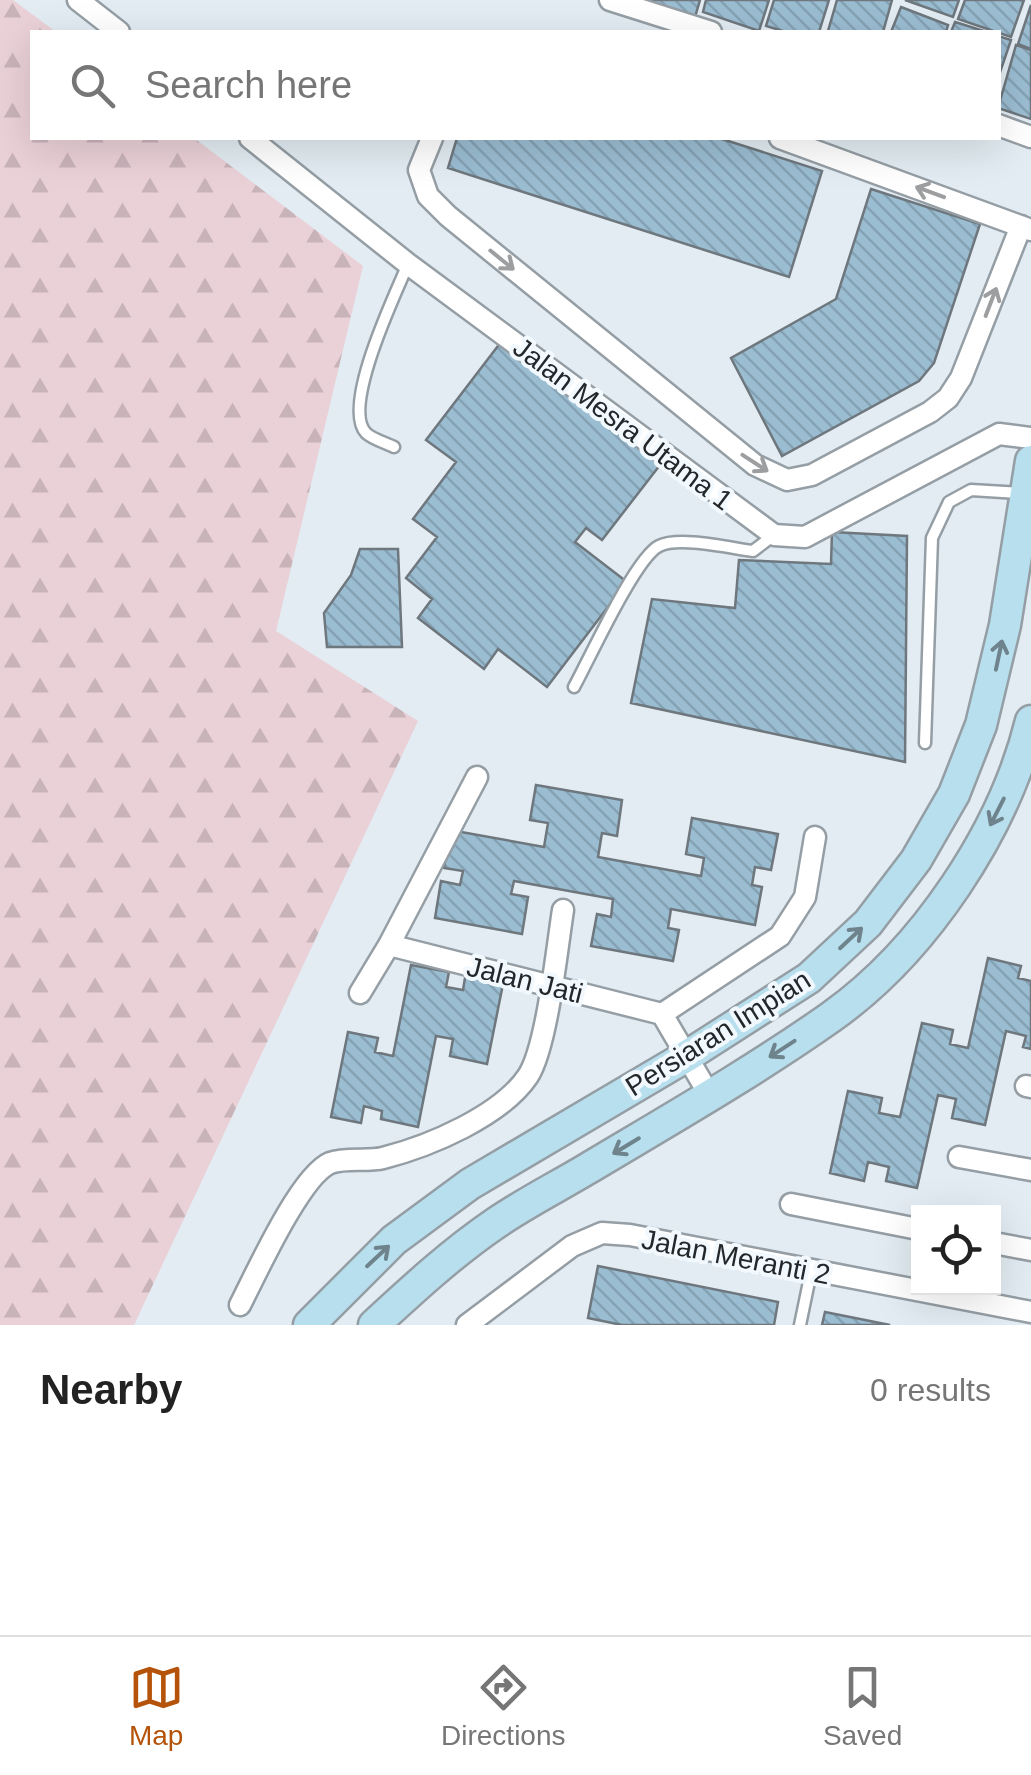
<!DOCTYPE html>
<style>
:root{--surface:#fff;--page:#f6f6f6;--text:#222;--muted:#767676;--line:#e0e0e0;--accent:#b45309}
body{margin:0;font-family:Arial,sans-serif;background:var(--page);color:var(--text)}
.controls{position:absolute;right:30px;bottom:30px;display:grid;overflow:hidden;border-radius:0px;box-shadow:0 10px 40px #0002}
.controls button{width:90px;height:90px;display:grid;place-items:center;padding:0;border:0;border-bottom:2px solid var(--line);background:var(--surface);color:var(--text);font:50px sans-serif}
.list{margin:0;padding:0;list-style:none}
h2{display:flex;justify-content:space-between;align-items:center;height:130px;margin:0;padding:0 40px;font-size:42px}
h2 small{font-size:32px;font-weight:400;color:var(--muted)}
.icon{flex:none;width:55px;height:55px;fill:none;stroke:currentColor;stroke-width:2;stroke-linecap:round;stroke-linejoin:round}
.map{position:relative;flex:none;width:1031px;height:1325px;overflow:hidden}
.search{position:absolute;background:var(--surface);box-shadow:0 10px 40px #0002;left:30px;right:30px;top:30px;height:110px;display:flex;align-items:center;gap:25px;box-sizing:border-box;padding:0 35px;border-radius:0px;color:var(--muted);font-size:38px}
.sheet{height:310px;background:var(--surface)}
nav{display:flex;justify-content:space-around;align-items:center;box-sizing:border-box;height:140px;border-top:2px solid var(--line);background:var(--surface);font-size:28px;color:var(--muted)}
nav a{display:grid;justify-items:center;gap:5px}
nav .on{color:var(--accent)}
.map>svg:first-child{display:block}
</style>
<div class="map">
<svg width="1031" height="1325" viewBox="0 0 1031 1325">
<defs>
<pattern id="forest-firs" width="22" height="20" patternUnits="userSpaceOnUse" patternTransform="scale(2.5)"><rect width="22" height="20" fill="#ead0d7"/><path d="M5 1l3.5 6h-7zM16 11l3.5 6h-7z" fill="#c8b3b9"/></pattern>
<pattern id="building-back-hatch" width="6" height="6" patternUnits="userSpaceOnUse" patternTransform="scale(2.5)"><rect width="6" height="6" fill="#9bbdd2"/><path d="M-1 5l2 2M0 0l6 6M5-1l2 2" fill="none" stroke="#85a2b4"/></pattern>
</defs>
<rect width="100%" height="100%" fill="#e2ecf2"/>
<path fill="url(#forest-firs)" d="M0,0H13L56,32H32V138H194L363,266L276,631L418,721L134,1325H0Z"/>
<path fill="url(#building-back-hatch)" stroke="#6e777d" stroke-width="2.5" d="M641,0H700L693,24Z
M706,0H769L759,31L703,12Z
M774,0H829L819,32H786L766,26Z
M837,0H892L883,32L828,31Z
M905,0H959L953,17Z
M965,0H1024L1011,37L958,19Z
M1031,5V49L1018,44Z
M901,7L948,25L946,32H891Z
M955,22L987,32H951Z
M998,36L1011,40L998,78Z
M1016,45L1031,50V119L998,108Z
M457,138H719L822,171L789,277L448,168Z
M871,189L980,224L934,363L919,381L782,456L731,358L836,299Z
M501,342L660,465L602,540L586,528L575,542L627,582L547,687L498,649L484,669L418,618L432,599L406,578L437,537L413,519L456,462L426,440Z
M832,532L907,536L905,762L631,703L652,599L735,608L739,560L831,564Z
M360,549H398L402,647H327L324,613L351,575Z
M536,785L622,800L617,836L602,833L598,857L701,876L704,858L686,854L692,818L778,834L771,870L755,867L752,885L762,887L755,925L671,909L668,928L679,930L673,961L591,946L597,914L611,917L613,899L514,881L511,894L528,897L522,934L435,918L441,881L460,885L463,871L444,868L450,830L544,847L548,823L530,820Z
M988,958L1021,966L1018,978L1031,981V1049L1023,1047L1026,1036L1006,1031L985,1125L952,1118L956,1099L938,1095L917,1188L886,1181L889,1167L868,1162L864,1181L830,1173L848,1091L882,1098L879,1113L900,1117L922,1023L953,1030L950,1044L968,1048Z
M411,965L449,972L446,987L463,990L466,972L504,979L487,1064L450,1056L453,1039L436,1036L418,1127L381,1119L382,1111L364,1106L361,1123L331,1117L348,1032L378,1038L375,1052L393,1056Z
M598,1266L778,1302L774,1325H622L588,1318Z
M825,1312L890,1325H822Z"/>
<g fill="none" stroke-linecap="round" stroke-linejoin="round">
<g stroke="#949ea4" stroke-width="15">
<path id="lane" d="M394,447C386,443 372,439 366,433C341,407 395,295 408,264
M574,687C589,660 635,558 659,546C679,536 730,548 753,551L774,535
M925,743L932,538L949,502L971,490L1020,493
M800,1325L811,1272"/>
</g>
<g stroke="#949ea4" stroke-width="25">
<path id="street" d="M78,0L119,32
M610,0L711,32
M998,125L1031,137
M250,138L408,264L774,535L805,537L999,434L1031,438
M432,138L419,170L428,196L448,216L755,465L787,480L812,475L930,412L948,398L961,378L1021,226
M780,138L1031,230
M389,945L662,1014
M360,993L389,945L477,777
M662,1014L780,936L805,897L815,837
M662,1014L710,1096
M1026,1086L1031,1087
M959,1157L1031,1170
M791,1204L918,1229
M994,1243L1031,1250
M240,1305C256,1274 300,1176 330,1163C346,1157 367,1162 383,1158C430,1146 501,1116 528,1076C547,1047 557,948 563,910
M467,1325L572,1246L602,1233L630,1235L1031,1312"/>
</g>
<g stroke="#949ea4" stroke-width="35">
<path id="secondary" d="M309,1325L394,1240L470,1184L687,1056L809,978L868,923L916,860L954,794L981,725L1005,625L1031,461
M374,1325C413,1289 452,1253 496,1223C525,1203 557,1187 587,1169C669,1120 753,1072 831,1017C924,951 1004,831 1031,721"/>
</g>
<use href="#lane" stroke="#fff" stroke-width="10"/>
<use href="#street" stroke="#fff" stroke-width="20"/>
<use href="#secondary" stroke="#b8dfee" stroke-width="30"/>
</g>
<defs><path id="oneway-shaft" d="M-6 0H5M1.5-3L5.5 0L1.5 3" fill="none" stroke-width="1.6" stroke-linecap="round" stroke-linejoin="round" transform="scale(2.5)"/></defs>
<g stroke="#9c9e9f">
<use href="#oneway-shaft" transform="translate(930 192) rotate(-160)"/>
<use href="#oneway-shaft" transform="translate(502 260) rotate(39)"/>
<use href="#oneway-shaft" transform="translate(991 302) rotate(-69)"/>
<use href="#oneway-shaft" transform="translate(755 463) rotate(33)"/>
</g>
<g stroke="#6e838c">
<use href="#oneway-shaft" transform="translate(999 655) rotate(-78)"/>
<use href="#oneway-shaft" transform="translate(997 812) rotate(117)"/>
<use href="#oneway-shaft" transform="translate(851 938) rotate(-43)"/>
<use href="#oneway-shaft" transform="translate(782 1049) rotate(147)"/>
<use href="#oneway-shaft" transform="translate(626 1146) rotate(149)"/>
<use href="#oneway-shaft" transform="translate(378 1256) rotate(-43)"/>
</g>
<g text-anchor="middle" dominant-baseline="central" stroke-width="8" stroke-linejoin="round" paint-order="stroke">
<g font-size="28" fill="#232729" stroke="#f1f9fe">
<text transform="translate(623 424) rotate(37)">Jalan Mesra Utama 1</text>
<text transform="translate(525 980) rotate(14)">Jalan Jati</text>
<text transform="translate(718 1033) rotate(-32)">Persiaran Impian</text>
<text transform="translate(736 1257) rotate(11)">Jalan Meranti 2</text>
</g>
</g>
</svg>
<div class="controls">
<button><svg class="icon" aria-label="locate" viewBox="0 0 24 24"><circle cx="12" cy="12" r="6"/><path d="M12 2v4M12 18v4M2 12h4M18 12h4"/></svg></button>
</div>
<div class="search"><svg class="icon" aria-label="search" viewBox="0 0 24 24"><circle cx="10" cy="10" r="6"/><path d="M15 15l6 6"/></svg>Search here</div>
</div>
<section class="sheet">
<h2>Nearby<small>0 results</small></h2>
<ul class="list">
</ul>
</section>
<nav>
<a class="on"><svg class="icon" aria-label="map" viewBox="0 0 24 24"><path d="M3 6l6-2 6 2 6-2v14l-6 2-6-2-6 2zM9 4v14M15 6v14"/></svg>Map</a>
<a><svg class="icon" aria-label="directions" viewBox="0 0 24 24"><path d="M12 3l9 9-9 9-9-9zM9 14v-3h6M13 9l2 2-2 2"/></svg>Directions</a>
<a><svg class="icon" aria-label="saved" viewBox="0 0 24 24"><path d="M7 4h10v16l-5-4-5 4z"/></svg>Saved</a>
</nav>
